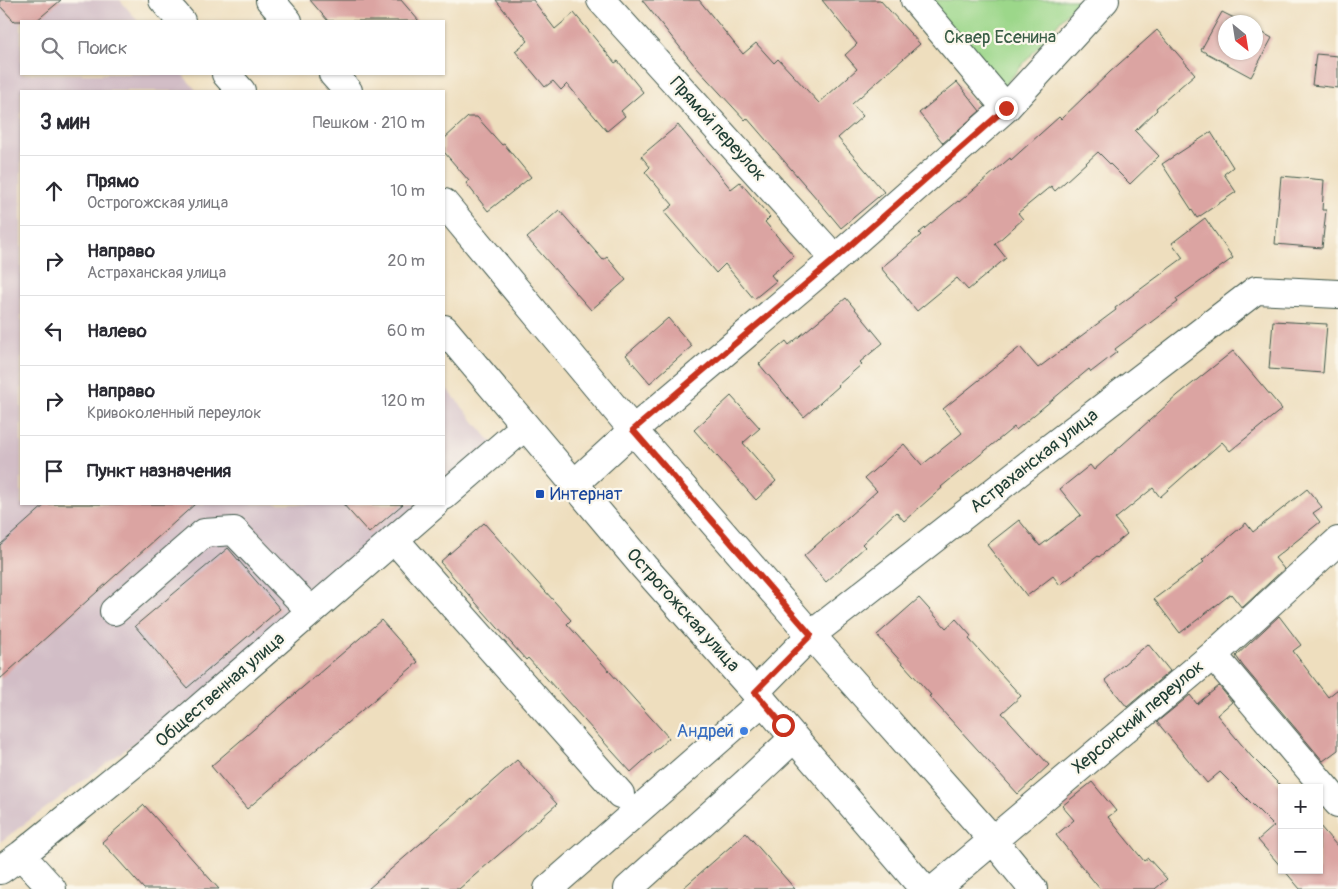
<!DOCTYPE html>
<html lang="ru">
<meta charset="utf-8">
<style>
:root{--surface:#fff;--page:#f7f7f7;--text:#2b2b33;--muted:#7c7c81;--line:#e1e1e2}
body{margin:0;font-family:Pangolin,sans-serif;background:var(--page);color:var(--text)}
.controls{position:absolute;right:15px;bottom:15px;display:grid;overflow:hidden;border-radius:0px;box-shadow:0 1px 4px #0004}
.controls button{width:45px;height:45px;display:grid;place-items:center;padding:0;border:0;border-bottom:1px solid var(--line);background:var(--surface);color:var(--text);font:25px sans-serif}
.compass{position:absolute;left:1218px;top:15px;width:45px;height:45px;border-radius:50%;background:var(--surface);box-shadow:0 1px 4px #0004;rotate:150deg}
.stop{position:absolute;width:15px;height:15px;margin:-11px;border:4px solid #c8321e;border-radius:50%;background:#fff}
.stop.end{background:#c8321e;border-color:#fff;box-shadow:0 1px 5px #0008}
.list{margin:0;padding:0;list-style:none}
h2{display:flex;justify-content:space-between;align-items:center;height:65px;margin:0;padding:0 20px;font-size:21px}
h2 small{font-size:16px;font-weight:400;color:var(--muted)}
.list li{display:grid;grid-template-columns:32px 1fr auto;gap:15px;align-items:center;box-sizing:border-box;height:70px;padding:0 20px;border-top:1px solid var(--line)}
.list b{display:block;font-size:19px;white-space:nowrap}
.list p{margin:0;font-size:16px;white-space:nowrap;color:var(--muted)}
.list em{font-size:16px;font-style:normal;color:var(--muted)}
.icon{flex:none;width:28px;height:28px;fill:none;stroke:currentColor;stroke-width:2;stroke-linecap:round;stroke-linejoin:round}
.map{position:relative;flex:none;width:1338px;height:889px;overflow:hidden}
.search{position:absolute;background:var(--surface);box-shadow:0 1px 4px #0004;left:20px;top:20px;width:425px;height:55px;display:flex;align-items:center;gap:12px;box-sizing:border-box;padding:0 18px;border-radius:0px;color:var(--muted);font-size:19px}
.panel{position:absolute;background:var(--surface);box-shadow:0 1px 4px #0004;left:20px;top:90px;width:425px;height:415px;border-radius:0px}
.map>svg:first-child{display:block}
</style>
<div class="map">
<svg width="1338" height="889" viewBox="0 0 1338 889">
<rect width="100%" height="100%" fill="#fbf7ec"/>
<filter id="ink" filterUnits="userSpaceOnUse"><feTurbulence type="fractalNoise" baseFrequency=".02" numOctaves="2"/><feDisplacementMap in="SourceGraphic" scale="10" xChannelSelector="R" yChannelSelector="G"/><feConvolveMatrix kernelMatrix="1 2 1 2 8 2 1 2 1" color-interpolation-filters="sRGB"/></filter>
<filter id="wash" filterUnits="userSpaceOnUse"><feTurbulence type="fractalNoise" baseFrequency=".0096" numOctaves="4" result="noise"/><feDisplacementMap in="SourceGraphic" scale="20" xChannelSelector="R" yChannelSelector="G"/><feGaussianBlur stdDeviation="1.12" result="paint"/><feColorMatrix in="noise" values="0 0 0 0 0 0 0 0 0 0 0 0 0 0 0 0 0 1.4 0 .05"/><feComposite in="paint" operator="in"/></filter>
<g filter="url(#wash)">
<rect width="100%" height="100%" fill="#eedebe"/>
<path fill="#d2bdc6" d="M0,0H120L138,21H21V74H182L197,91H21V504H431L199,695L0,842Z
M444,385L497,449L444,493Z"/>
<path fill="#9cd78a" stroke="#5e8a5f" d="M923,0H1078L1000,91Z"/>
<g id="blocks">
<path fill="#dba4a2" d="M0,0H61L36,21H14L0,6Z
M310,0H401L419,21H328Z
M496,0H533L555,29L574,13L615,63L618,61L643,92L621,111L625,116L607,131L567,84L561,90L553,81L545,87L515,51L528,41Z
M642,0H699L743,54L756,43L774,63L778,59L819,103L857,69L845,55L857,44L822,0H880L920,44L852,104L863,116L838,138L884,192L841,228L817,199L747,118L745,120L695,66Z
M1222,12L1242,22H1226V52H1256V29L1272,38L1251,77L1201,50Z
M1157,30L1195,74L1156,108L1157,110L1135,131L1159,156L1130,184L1098,152L1055,191L1051,186L1018,213L1023,219L995,244L1006,258L968,290L957,278L917,311L881,268L921,235L919,233L958,201L959,202L1010,158L1011,160L1059,117L1061,119L1110,72Z
M1316,54L1338,56V88L1312,85Z
M957,82L980,111L943,143L919,113Z
M468,117H477L502,145L504,144L531,177L488,211L466,183L469,181L444,152V139Z
M678,125L731,189L740,182L770,217L765,222L794,256L771,275L776,281L754,299L725,264L716,273L664,212L673,205L645,172L650,167L641,156Z
M1211,132L1233,167L1224,174L1236,192L1197,218L1162,164Z
M1281,176L1324,180L1322,210H1326L1322,248L1275,244Z
M559,210L603,260L607,257L626,280L591,310L527,238Z
M1205,218L1233,258L1176,299L1178,302L1115,349L1117,352L1091,372L1089,369L1016,430L1014,427L941,487L942,488L904,521L896,512L862,544L865,547L826,582L804,556L877,491L865,478L904,444L922,465L962,433L943,409L1020,347L1038,368L1116,310L1115,308L1183,258L1172,243Z
M846,298L883,343L860,362L862,364L838,385L839,386L804,417L759,364L786,341L789,345Z
M668,318L692,346L650,383L626,355Z
M1273,321L1327,324L1323,373L1269,369Z
M1233,351L1282,409L1230,451L1222,442L1160,497L1153,488L1115,519L1127,534L1099,557L1098,556L1060,585L1053,576L1027,596L987,545L1019,520L1040,546L1081,515L1060,489L1090,465L1094,470L1178,395Z
M731,396L760,428L743,443L776,481L756,500L694,430Z
M1307,489L1322,507L1313,513L1320,522L1275,558L1284,569L1242,608L1231,594L1180,633L1154,599L1204,562L1202,560L1246,523L1253,532Z
M46,504H195L0,679V545Z
M343,504H403L369,533Z
M484,523L571,620L567,624L669,738L631,772L528,658L526,660L440,562Z
M228,548L280,609L187,688L135,626Z
M919,598L946,628L956,619L971,636L969,639L1021,696L1002,713L1049,765L1018,794L929,696L931,695L877,635Z
M1279,616L1301,645L1293,651L1328,697L1338,689V750L1323,761L1243,666L1236,656Z
M381,620L418,662L247,809L211,766Z
M1148,644L1170,671L1127,707L1105,680Z
M1219,686L1232,702L1217,715L1251,756L1283,788H1282V868L1258,840L1274,826L1220,772L1207,783L1157,722L1190,695L1197,704Z
M517,760L557,804L459,889H368Z
M1092,782L1116,811L1108,817L1144,861L1148,858L1167,879L1155,889H1100L1056,835L1074,820L1062,806Z
M144,805L219,889H144L102,842Z
M1319,825L1338,847V889H1300L1284,870H1319Z
M746,833L795,889H682Z"/>
</g>
</g>
<g filter="url(#ink)">
<use href="#blocks" fill-opacity="0" stroke="#3e5549" stroke-width="1"/>
<g fill="none" stroke-linecap="round" stroke-linejoin="round">
<g stroke="#3e5549" stroke-width="30">
<path id="minor" d="M163,0L181,21
M270,0L288,21
M601,0L835,259
M915,0L1006,108
M226,74L241,91
M333,74L348,91
M444,203L633,430L811,635L993,840L1033,889
M444,329L644,567L755,692L924,889
M574,484L633,430L835,259L1006,108L1105,0
M444,496L525,426
M394,539L620,794
M114,611L204,533L234,531L311,611
M1213,655L1338,803
M755,692L811,635L1033,461L1256,290L1338,294
M21,855L52,889
M0,870L21,855L165,738L435,504
M548,889L763,701
M628,889L745,784L794,738
M935,889L1213,655L1338,541"/>
</g>
<use href="#minor" stroke="#fff" stroke-width="28"/>
</g>
</g>
<g fill="none" stroke-linecap="round" stroke-linejoin="round" filter="url(#ink)">
<path stroke="#c8321e" stroke-width="6" d="M783,725L755,692L811,635L633,430L835,259L1006,108"/>
</g>
<rect fill="#1a4fb4" stroke="#fbf7ec" stroke-width="2" x="535" y="489" width="10" height="10" rx="2.5"/>
<circle fill="#3f7fe0" stroke="#fbf7ec" stroke-width="2" cx="744" cy="731" r="5"/>
<g text-anchor="middle" dominant-baseline="central" stroke-width="4.5" stroke-linejoin="round" paint-order="stroke">
<g font-size="18" fill="#385c45" stroke="#fbf7ec">
<text x="1000" y="37">Сквер Есенина</text>
</g>
<g font-size="18" fill="#1f3d34" stroke="#fbf7ec">
<text transform="translate(718 129) rotate(48)">Прямой переулок</text>
<text transform="translate(1034 461) rotate(-38)">Астраханская улица</text>
<text transform="translate(683 610) rotate(48)">Острогожская улица</text>
<text transform="translate(220 690) rotate(-41)">Общественная улица</text>
<text transform="translate(1138 717) rotate(-40)">Херсонский переулок</text>
</g>
<g font-size="18" fill="#164399" stroke="#fbf7ec" text-anchor="start">
<text x="550" y="494">Интернат</text>
</g>
<g font-size="18" fill="#366cbe" stroke="#fbf7ec" text-anchor="end">
<text x="734" y="731">Андрей</text>
</g>
</g>
</svg>
<div class="controls">
<button>+</button>
<button>−</button>
</div>
<svg class="compass" viewBox="-18 -18 36 36"><path d="M0-13l5 13h-10z" fill="#e53935"/><path d="M0 13l5-13h-10z" fill="#7c7c81"/></svg>
<div class="stop" style="left:783px;top:725px"></div>
<div class="stop end" style="left:1006px;top:108px"></div>
<div class="search"><svg class="icon" aria-label="search" viewBox="0 0 24 24"><circle cx="10" cy="10" r="6"/><path d="M15 15l6 6"/></svg>Поиск</div>
<section class="panel">
<h2>3 мин<small>Пешком · 210 m</small></h2>
<ul class="list">
<li><svg class="icon" aria-label="ahead" viewBox="0 0 24 24"><path d="M12 20V5M6 11l6-6 6 6"/></svg><div><b>Прямо</b><p>Острогожская улица</p></div><em>10 m</em></li>
<li><svg class="icon" aria-label="right" viewBox="0 0 24 24"><path d="M7 20v-9h11M14 6l5 5-5 5"/></svg><div><b>Направо</b><p>Астраханская улица</p></div><em>20 m</em></li>
<li><svg class="icon" aria-label="left" viewBox="0 0 24 24"><path d="M17 20v-9H6M10 6l-5 5 5 5"/></svg><div><b>Налево</b></div><em>60 m</em></li>
<li><svg class="icon" aria-label="right" viewBox="0 0 24 24"><path d="M7 20v-9h11M14 6l5 5-5 5"/></svg><div><b>Направо</b><p>Кривоколенный переулок</p></div><em>120 m</em></li>
<li><svg class="icon" aria-label="arrive" viewBox="0 0 24 24"><path d="M6 21V4h12l-3 4 3 4H6"/></svg><div><b>Пункт назначения</b></div></li>
</ul>
</section>
</div>
